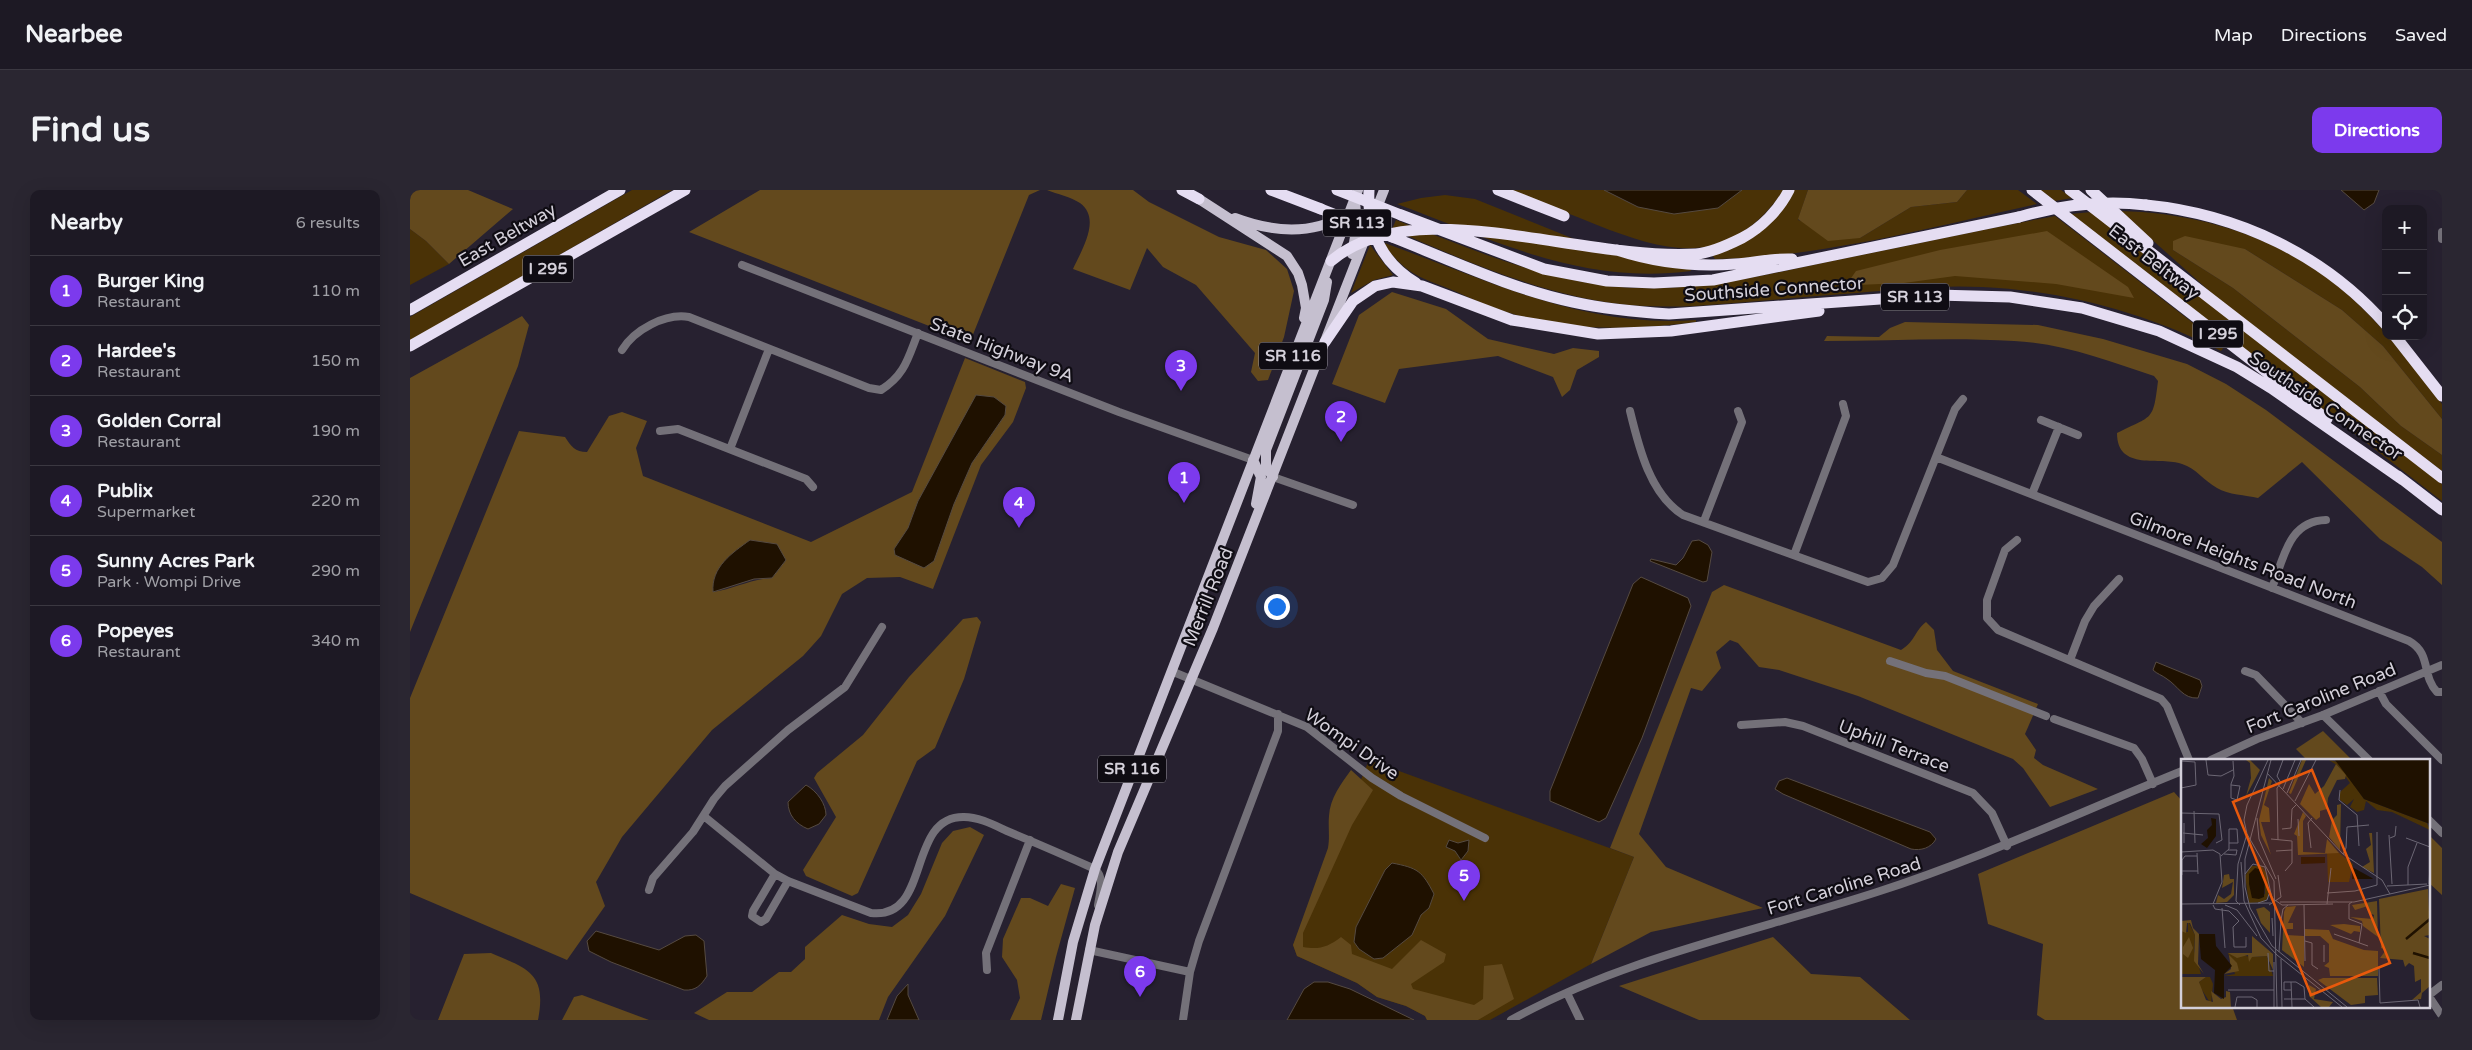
<!DOCTYPE html>
<meta charset="utf-8">
<style>
:root{--surface:#1d1924;--page:#2a2631;--text:#f1f3f6;--muted:#a0a0a6;--line:#3b3841;--accent:#7c3aed}
body{margin:0;font-family:"Varela Round",sans-serif;background:var(--page);color:var(--text)}
.controls{position:absolute;right:15px;top:15px;display:grid;overflow:hidden;border-radius:10px;box-shadow:0 5px 20px #0002}
.controls button{width:45px;height:45px;display:grid;place-items:center;padding:0;border:0;border-bottom:1px solid var(--line);background:var(--surface);color:var(--text);font:25px sans-serif}
.you{position:absolute;left:866px;top:416px;width:18px;height:18px;margin:-12px;border:4px solid #fff;border-radius:50%;background:#1a73e8;box-shadow:0 0 0 8px #1a73e833}
.badge{display:grid;place-items:center;width:32px;height:32px;border-radius:50%;background:var(--accent);color:#fff;font-size:16px;font-weight:700}
.pin{position:absolute;translate:-50% -41px;filter:drop-shadow(0 1px 2px #0008)}
.pin::after{content:'';position:absolute;top:26px;width:18px;height:15px;background:inherit;clip-path:polygon(0 0,100% 0,50% 100%)}
.list{margin:0;padding:0;list-style:none}
h2{display:flex;justify-content:space-between;align-items:center;height:65px;margin:0;padding:0 20px;font-size:21px}
h2 small{font-size:16px;font-weight:400;color:var(--muted)}
.list li{display:grid;grid-template-columns:32px 1fr auto;gap:15px;align-items:center;box-sizing:border-box;height:70px;padding:0 20px;border-top:1px solid var(--line)}
.list b{display:block;font-size:19px;white-space:nowrap}
.list p{margin:0;font-size:16px;white-space:nowrap;color:var(--muted)}
.list em{font-size:16px;font-style:normal;color:var(--muted)}
.icon{flex:none;width:28px;height:28px;fill:none;stroke:currentColor;stroke-width:2;stroke-linecap:round;stroke-linejoin:round}
.map{position:relative;flex:none;width:2032px;height:830px;overflow:hidden;border-radius:10px}
header{display:flex;align-items:center;gap:30px;box-sizing:border-box;height:70px;padding:0 25px;background:var(--surface);border-bottom:1px solid var(--line)}
header strong{font-size:24px}
nav{display:flex;gap:28px;margin-inline-start:auto;font-size:18px}
.intro{display:flex;align-items:center;justify-content:space-between;box-sizing:border-box;height:120px;padding:0 30px}
h1{margin:0;font-size:35px}
.button{padding:12px 22px;border-radius:10px;background:var(--accent);color:#fff;font-size:18px;font-weight:700}
main{display:flex;gap:30px;padding:0 30px}
aside{flex:1;background:var(--surface);border-radius:10px;box-shadow:0 5px 20px #0002}
.map>svg:first-child{display:block}
</style>
<header>
<strong>Nearbee</strong>
<nav><a>Map</a><a>Directions</a><a>Saved</a></nav>
</header>
<div class="intro"><h1>Find us</h1><a class="button">Directions</a></div>
<main>
<aside>
<h2>Nearby<small>6 results</small></h2>
<ul class="list">
<li><span class="badge">1</span><div><b>Burger King</b><p>Restaurant</p></div><em>110 m</em></li>
<li><span class="badge">2</span><div><b>Hardee's</b><p>Restaurant</p></div><em>150 m</em></li>
<li><span class="badge">3</span><div><b>Golden Corral</b><p>Restaurant</p></div><em>190 m</em></li>
<li><span class="badge">4</span><div><b>Publix</b><p>Supermarket</p></div><em>220 m</em></li>
<li><span class="badge">5</span><div><b>Sunny Acres Park</b><p>Park · Wompi Drive</p></div><em>290 m</em></li>
<li><span class="badge">6</span><div><b>Popeyes</b><p>Restaurant</p></div><em>340 m</em></li>
</ul>
</aside>
<div class="map">
<svg width="2032" height="830" viewBox="0 0 2032 830">
<rect width="100%" height="100%" fill="#272130"/>
<path fill="#4a3206" d="M222,0H262L0,151V127Z
M1098,0H1194L1228,17L1308,18L1332,0H1374C1320,76 1265,66 1187,35C1157,23 1128,12 1098,0Z
M1384,0H1398L1388,30L1450,48L1501,17L1547,12L1557,0H1608L1627,14C1521,37 1413,67 1305,69L1302,65L1316,61Z
M1630,0H1651L1662,8L1645,11Z
M1035,5L1065,9L1184,57L1280,78L1281,81C1170,95 1087,51 987,14L1011,8Z
M1710,21C1798,23 1883,52 1947,113C1979,143 2004,179 2032,214V229L1973,156L1932,120L1835,59L1763,60L1823,98L1950,197L1991,236L2032,265V281L1806,107Z
M1682,22L2032,294V311L1660,24Z
M1645,26L1814,157L1811,161C1737,123 1655,101 1572,97C1530,95 1489,99 1447,103C1393,107 1339,112 1285,116C1257,117 1230,117 1202,113C1126,102 1053,70 982,39L986,30C1053,56 1119,85 1191,95C1270,106 1346,87 1422,71C1496,56 1570,40 1645,26Z
M0,39L16,51L39,74L0,95Z
M972,52C1075,89 1174,139 1286,130V132C1225,140 1160,142 1100,123C1082,118 1064,110 1047,102C1009,86 998,87 972,52Z
M960,55L983,85L964,90L941,103Z
M959,570L1224,667L1181,774L1080,830H1017L1015,826L996,816L967,807L947,793L887,766L883,755Z"/>
<path fill="#63491d" fill-rule="evenodd" d="M0,0H58L103,19L39,74L16,51L0,39Z
M350,0H630L619,5L560,152L279,42Z
M637,0H723L739,12L809,47L856,60L877,79L884,101L874,147L858,190L848,191L841,182L845,163L786,95L753,77L737,58L720,100L663,79C671,61 692,29 670,13C661,7 647,4 637,0Z
M1398,0H1557L1547,12L1501,17L1450,48L1418,51L1388,29Z
M1637,41L1718,97L1724,108L1646,94L1545,86L1494,93L1447,95L1439,91L1446,81L1530,60Z
M1775,46L1835,59L1932,120L1973,156L2032,229V265L1991,236L1950,197L1823,98L1763,60V51Z
M982,102L1036,119L1078,149L1144,164L1163,158L1189,161V167L1167,180L1160,200L1152,207L1143,187L1088,166L989,179L975,213L922,194L949,125Z
M112,126L119,135L108,176L0,442V188Z
M1495,132L1628,135L1693,149L1777,174L1816,194L1856,220L2032,352V395L2012,377L1970,349L1892,272L1848,308C1836,305 1818,305 1807,298C1794,291 1786,278 1772,274C1751,266 1707,282 1707,243C1743,225 1743,232 1748,191L1744,186C1699,171 1652,153 1604,151C1541,147 1477,151 1414,151L1417,146L1469,147L1480,138Z
M555,168L615,192L616,198L603,232L571,275L523,399L490,387L457,388L432,404L411,446L393,466L302,540L212,647L186,692L195,716L157,770L0,703V508L109,241L155,247C161,256 165,262 177,262L199,226L212,222L237,231L226,258L233,286L401,352L502,302ZM566,206L595,225L562,273L544,314L484,359L498,338L508,311ZM376,370L362,388C341,389 324,399 303,402Z
M1314,395L1491,460C1506,451 1504,441 1516,432L1524,440L1527,460L1543,481L1628,514L1615,544L1626,560L1624,568L1633,575L1688,599L1640,617L1613,578L1603,569L1448,506L1369,480L1349,477L1328,453L1320,450L1306,462L1311,478L1292,501L1281,498L1229,644L1256,677L1353,718L1241,742L1181,774L1224,667L1200,658L1302,402Z
M567,427L571,432L554,489L525,558L507,571L448,703L442,706L396,686L393,680L426,627L404,588L407,583L453,545L499,487L553,429Z
M1913,541L1942,570H1897L1886,559Z
M941,580L963,600L942,635L893,743V757C909,760 918,757 931,747L941,755L942,764L982,779L1011,750L1036,764L1034,772L1001,794L1003,799L1064,815L1073,809L1074,776L1092,774L1104,809L1068,830H1017L1015,826L996,816L967,807L947,793L887,766L883,755L918,658C920,646 918,637 919,626C920,608 931,594 941,580Z
M1764,602L1772,611V816H1822L1827,830H1635L1627,825L1633,754L1578,734L1568,684Z
M560,637L574,645L535,726L478,807L469,830H299L284,823L317,802H342L369,782H381L395,769V757L432,725L459,734L482,737L498,725L511,704L532,653L543,641Z
M2018,644L2032,658V705L2018,692Z
M651,694L665,698L646,767L631,830H600L610,808L607,790L592,767L593,749L611,708H620L638,716Z
M1363,747L1401,784L1450,787L1500,830H1289L1209,796Z
M81,763C118,779 137,783 128,830H28L54,764Z
M172,805L239,830H152L164,807Z"/>
<path fill="#1f1100" stroke="#554a41" d="M1194,0H1332L1308,18L1264,24L1228,17Z
M1931,0H1969L1964,13L1954,20Z
M566,205L584,207L596,216L595,225L562,273L544,314L524,371L514,378L485,365L484,359L498,338L508,311Z
M340,350L367,354L376,370L362,388L344,389L303,402C301,377 322,363 340,350Z
M1289,350L1298,355L1302,362L1297,391L1293,392L1240,371L1241,369L1266,375L1273,368L1282,351Z
M1231,387L1278,408L1281,416L1232,548L1196,628L1189,632L1140,611V601L1223,394Z
M1746,472L1790,490L1792,496L1788,508C1773,509 1768,496 1757,489C1752,485 1747,484 1743,480Z
M1377,588L1520,642L1526,649C1521,658 1511,661 1501,659L1373,604L1365,599L1369,591Z
M396,595C407,601 416,614 416,625L409,634L398,639C386,634 378,625 378,612Z
M1039,650L1048,653L1059,650L1058,661L1051,670L1045,661L1036,657Z
M982,673C1008,678 1012,681 1024,704L1019,718L1011,725L1002,745L973,768L964,769L949,759L944,752L946,737L975,680Z
M186,741L249,760L275,746L286,745L294,751L297,786C291,795 286,801 274,800L201,772L179,761L177,751Z
M904,792H918L940,799L1004,830H877L894,799Z
M498,794V805L509,830H477L487,806Z"/>
<g fill="none" stroke-linecap="round" stroke-linejoin="round">
<path stroke="#747179" stroke-width="8" d="M2032,42V49
M332,75L709,222L843,270
M212,160C224,140 255,123 279,127L459,198L471,200C495,185 498,168 508,143
M1220,221C1229,258 1240,304 1273,325L1458,392L1472,388L1483,375L1545,219L1553,209
M1631,230L1668,245
M250,241L268,239L396,289L403,297
M320,259L359,159
M1526,267L1999,451C2022,464 2011,485 2027,502H2032
M863,287L943,315
M1622,304L1649,237
M1294,331L1332,232L1328,221
M1607,350L1595,360L1577,410V428L1588,440L1751,509L1757,516L1779,570
M1384,365L1436,226L1433,214
M1862,398C1874,368 1878,331 1916,330
M1660,470L1675,431L1684,416L1709,389
M1480,471L1516,483L1535,486L1636,526
M761,481L897,537L962,588L991,606L1075,648
M1835,481L1846,485L1892,533
M1969,501L1976,514L2032,570
M1913,525L1959,570
M1644,529L1724,558L1732,569L1743,594
M1331,535L1375,532L1393,536L1563,603L1582,623L1597,656
M1801,570L1847,549L1913,525L2032,475
M295,627L365,684L378,691L461,723C522,730 496,626 554,627C569,627 584,635 597,641C626,653 656,666 685,679C695,688 690,702 688,715
M2018,629L2032,643
M365,684L343,721L342,726L351,732L356,729L378,691
M239,700L243,688L283,642L304,609L315,596L378,540L435,497L472,437
M679,760L780,782
M577,780L576,763L620,650
M1157,803L1170,830
M2018,805L2032,826
M2019,805L2032,795
M773,830L780,782L789,751L868,541V524
M1101,830C1215,767 1344,742 1467,702C1572,668 1670,622 1772,581"/>
<path stroke="#c5bfcf" stroke-width="10" d="M789,9L877,66L888,83L892,95L896,118L894,128
M825,28C862,42 900,46 936,25
M942,64L947,35L945,11
M843,270L851,287L846,314
M863,287L856,277V260L914,110L917,92
M648,830L663,752L685,679L948,0
M666,830L685,735L708,662L803,438L974,0"/>
<path stroke="#e5ddf2" stroke-width="11" d="M772,0L789,9
M861,0L911,19
M959,0C957,40 971,72 1006,93
M1088,0L1154,26
M1622,0L1917,229
M1660,0L2032,288
M1681,0L1738,53
M1736,15C1828,24 1915,65 1976,135
M991,25L1134,79L1197,91L1244,93L1303,90L1609,27
M982,47C1041,70 1101,99 1163,112C1195,119 1226,122 1259,124L1527,105L1600,107L1672,118L1749,141L1827,177L1861,198L1993,290
M1207,60C1244,72 1286,77 1325,74C1344,73 1363,68 1382,69
M921,71C1005,0 1166,71 1286,64C1301,63 1318,55 1332,48C1351,38 1369,20 1379,0
M0,120L210,0
M1985,146L2032,206
M915,152L943,111L965,96L983,92L1012,96L1102,130L1188,144L1261,141L1409,121
M0,156L275,0
M1988,286L2032,320"/>
<path stroke="#e5ddf2" stroke-width="11" d="M927,0L991,25
M911,19L982,47
M1609,27C1651,15 1693,10 1736,15"/>
</g>
<g text-anchor="middle" dominant-baseline="central" stroke-width="4.5" stroke-linejoin="round" paint-order="stroke">
<g fill="#0f0c13" stroke="#99959e" stroke-width="1">
<rect x="913" y="19.5" width="68" height="27" rx="4"/>
<rect x="113" y="65.5" width="50" height="27" rx="4"/>
<rect x="1471" y="93.5" width="68" height="27" rx="4"/>
<rect x="1783" y="130.5" width="50" height="27" rx="4"/>
<rect x="849" y="152.5" width="68" height="27" rx="4"/>
<rect x="688" y="565.5" width="68" height="27" rx="4"/>
</g>
<g font-size="16" font-weight="bold" fill="#d4d0da">
<text x="947" y="33">SR 113</text>
<text x="138" y="79">I 295</text>
<text x="1505" y="107">SR 113</text>
<text x="1808" y="144">I 295</text>
<text x="883" y="166">SR 116</text>
<text x="722" y="579">SR 116</text>
</g>
<g font-size="18" fill="#d4d0da" stroke="#0f0c13">
<text transform="translate(97 45) rotate(-30)">East Beltway</text>
<text transform="translate(1744 72) rotate(38)">East Beltway</text>
<text transform="translate(1364 99) rotate(-4)">Southside Connector</text>
<text transform="translate(592 160) rotate(21)">State Highway 9A</text>
<text transform="translate(1916 216) rotate(34)">Southside Connector</text>
<text transform="translate(1833 370) rotate(21)">Gilmore Heights Road North</text>
<text transform="translate(798 407) rotate(-68)">Merrill Road</text>
<text transform="translate(1911 508) rotate(-22)">Fort Caroline Road</text>
<text transform="translate(942 554) rotate(35)">Wompi Drive</text>
<text transform="translate(1484 556) rotate(21)">Uphill Terrace</text>
<text transform="translate(1434 696) rotate(-17)">Fort Caroline Road</text>
</g>
</g>
<g transform="translate(1771 569)">
<rect width="249" height="249" fill="#272130"/>
<path d="M148,1L157,3L183,40L246,64L249,71L211,53L196,51L185,42L183,51L176,53L169,48L173,40L166,46L159,41V33L169,24L157,7ZM146,94H158L172,105L168,123H147ZM70,107H81L88,119L87,139L83,143L68,144L64,117ZM79,109L83,115L84,135L72,139L68,115ZM7,162L14,176L13,192L20,215H0V172L7,173ZM47,194L71,198L86,197L92,217H43L54,215ZM25,218H29L32,225L30,245L19,228L18,223Z" fill="#4a3206" fill-rule="evenodd"/>
<path d="M65,1H69L79,11L65,37L70,19L69,4ZM121,1H125L110,35L108,34ZM155,5L165,16L164,20L156,21L147,39L146,50L139,52V58L135,61L119,45L128,25L134,35L143,27ZM88,19L91,22L83,46L88,49L89,63H80L90,96L80,76L78,61ZM160,45L159,91L148,78L151,61L156,56V46ZM122,53L125,57L122,62V93L144,94L146,80L158,94L117,96L116,77L113,75ZM188,74H191L193,114L181,108L189,103L185,90L190,86ZM48,115L49,120H53V136L46,143L35,144L37,136L43,140L50,135L52,123L41,129L43,116ZM247,130L249,176L243,177L249,180V227L241,234L240,240L231,241L240,233V220L234,223L233,207L228,204L224,208L222,201L199,199L205,191L200,189L198,140ZM196,142L197,178L182,167L181,162L169,158L192,160L193,156L188,154L187,147L174,151L171,146ZM115,147L107,164H112V170H106L105,176L123,177V208L101,191L103,153L105,148ZM83,148L89,153V174L80,164L75,150ZM10,161L12,169L18,175L17,205L23,215L13,202L14,176L9,164H6L5,174L0,172V162ZM163,165L179,167V173L173,172L170,175L149,166ZM124,170L148,171L152,180L183,191L197,192V217H149L148,209L143,207L148,203V185L139,177H124ZM71,177L92,195V211L86,197L71,198L68,203L67,196L56,199L47,194H71ZM8,178L12,189L7,199L2,195V188ZM48,196L56,204L58,212L43,215L50,210ZM0,218H25L18,223L25,241L32,243L30,232L40,240L45,238V232L49,233L50,248H0ZM142,219H196L197,236L184,237V244L170,246L137,221ZM128,226L135,230L133,240L152,243L148,248H140L128,237Z" fill="#63491d"/>
<path d="M154,1H249V65L183,40ZM30,59L35,60V77L26,89L20,85L27,79L26,71L31,66ZM120,98H144V104L120,105ZM171,108L191,119L192,120H171ZM74,109L81,111L84,119L83,138L78,140L71,139L68,125V115ZM18,175H34L35,187L51,207L43,215V240L33,234L34,211L20,200Z" fill="#1f1100"/>
<path fill="none" stroke="#1f1100" stroke-width="2.5" d="M225,180L249,160M232,194L249,199"/>
<path fill="none" stroke="#6c6774" stroke-width="1" d="M25,1L27,16L40,17L52,11M87,1L66,46L63,61L66,75L93,122L96,248M90,1L64,100V128L69,149L91,187L166,248M0,2L14,3L15,26L0,29M86,14L162,95L201,121L209,135M50,26L59,27L56,41L50,39V25L53,17L52,2M102,30L114,1M159,31L158,41L176,56L178,87M106,34L120,1M114,42L135,1M13,52L14,84M0,54L38,55M76,59L78,80L95,120M117,60L118,77M3,64V84M101,70L110,69L111,50L116,45M2,74L22,76M208,76L211,125M209,79L214,77L215,67M225,79L249,88M90,80L111,82V104L104,112M97,81L96,29L100,24L96,17L102,1M35,84L41,81L38,55M130,89L127,64L131,59M95,92L111,91M0,93L32,91L39,95L41,123L32,145M16,94L17,115M43,95L55,96L56,91H47M162,95L165,89L166,68L188,66M40,97L48,90V70H56L57,84H48M60,103L63,142L80,179L96,196L161,248M1,112H17M64,115L72,105L84,108L91,139L101,146M1,116V101L4,97H16M248,125L249,105M227,126V108L236,84M206,127L246,125M146,134L174,132L196,126V73M99,143H173L249,126M171,143L168,145V160L181,165L178,184M77,144L86,141L88,135M0,145L90,144M146,145L150,109M32,146L34,150L48,152L58,162L52,168L53,188H65V178M44,146L56,151L76,177M59,146L55,142L57,105L66,75M88,146L100,138L97,116M101,146L152,145M123,146L124,202M41,149L44,189M91,159L92,177M100,161L102,150L107,146M153,175L187,187M124,182L131,184V206L137,210M143,186V203M98,193L100,161M87,194L88,212H93M100,200L101,248M198,209L199,244L237,241L239,248M110,223L111,248M47,231H93M110,231H103V223H115L123,228L124,240L133,248M103,240H124M54,248L56,238H71L76,241V248M93,248V203"/>
<path fill="#e8590c" fill-opacity="0.15" stroke="#e8590c" stroke-width="2.5" d="M131,11L209,204L130,236L52,43Z"/>
<rect width="249" height="249" fill="none" stroke="#d4d0da" stroke-width="2.5"/>
</g>
</svg>
<div class="controls">
<button>+</button>
<button>−</button>
<button><svg class="icon" aria-label="locate" viewBox="0 0 24 24"><circle cx="12" cy="12" r="6"/><path d="M12 2v4M12 18v4M2 12h4M18 12h4"/></svg></button>
</div>
<div class="you"></div>
<div class="pin badge" style="left:774px;top:313px">1</div>
<div class="pin badge" style="left:931px;top:252px">2</div>
<div class="pin badge" style="left:771px;top:201px">3</div>
<div class="pin badge" style="left:609px;top:338px">4</div>
<div class="pin badge" style="left:1054px;top:711px">5</div>
<div class="pin badge" style="left:730px;top:807px">6</div>
</div>
</main>
